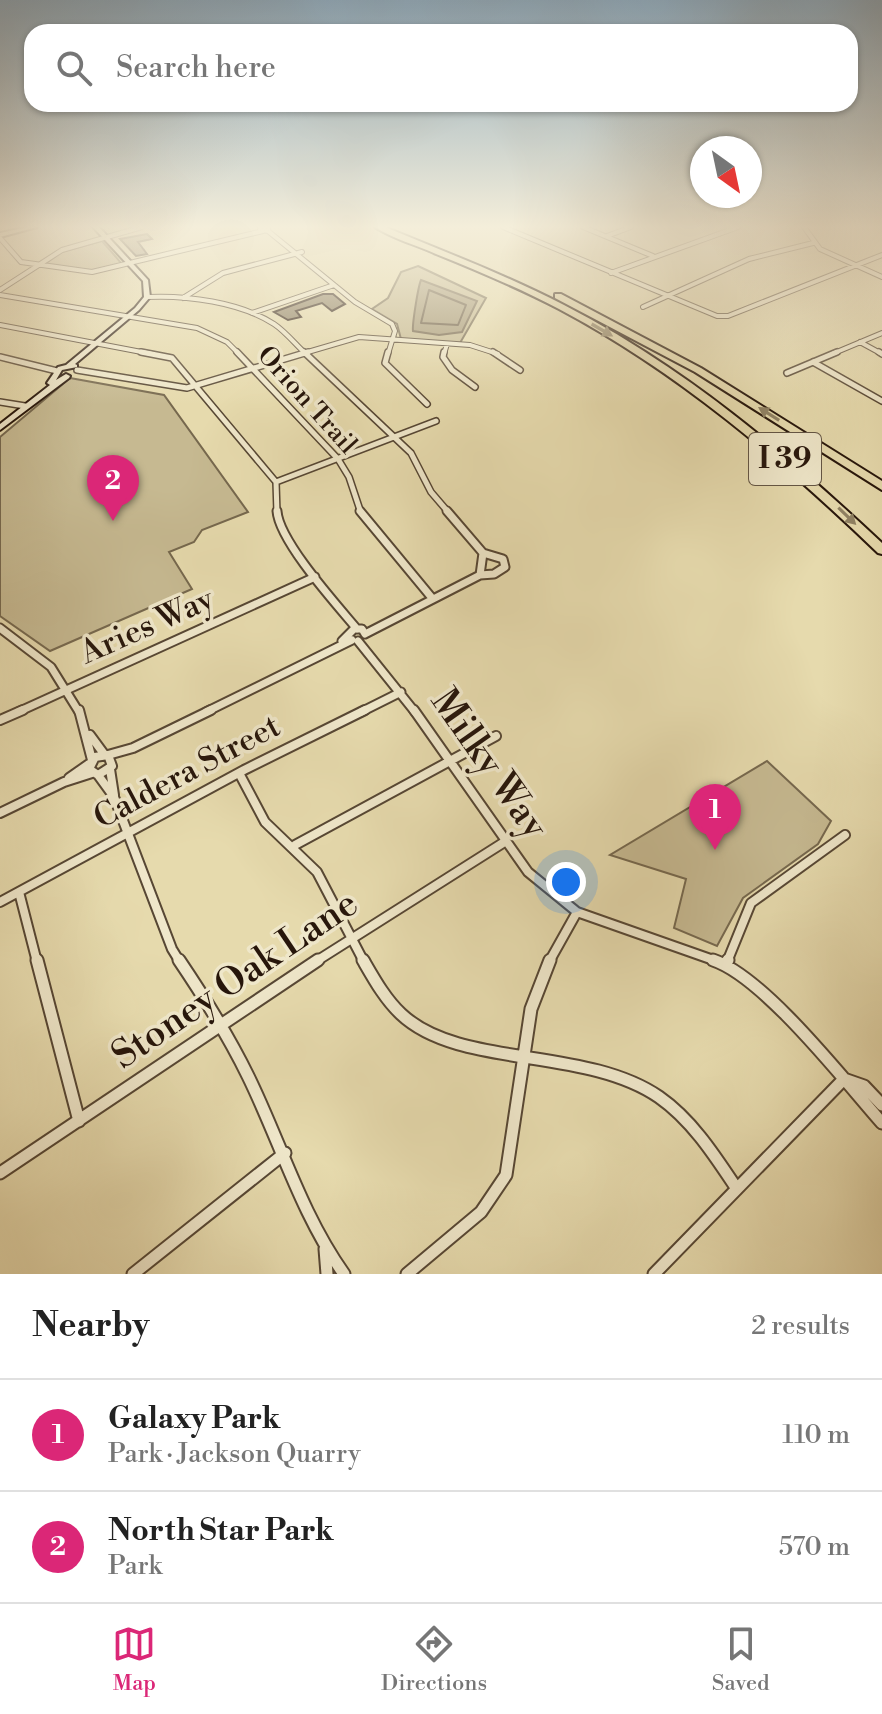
<!DOCTYPE html>
<meta charset="utf-8">
<style>
:root{--surface:#fff;--page:#f6f6f6;--text:#222;--muted:#767676;--line:#e0e0e0;--accent:#db2777}
body{margin:0;font-family:"Libre Bodoni",serif;background:var(--page);color:var(--text)}
.compass{position:absolute;left:690px;top:136px;width:72px;height:72px;border-radius:50%;background:var(--surface);box-shadow:0 2px 6px #0004;rotate:147deg}
.you{position:absolute;left:566px;top:882px;width:28px;height:28px;margin:-20px;border:6px solid #fff;border-radius:50%;background:#1a73e8;box-shadow:0 0 0 12px #1a73e833}
.badge{display:grid;place-items:center;width:52px;height:52px;border-radius:50%;background:var(--accent);color:#fff;font-size:26px;font-weight:700}
.pin{position:absolute;translate:-50% -66px;filter:drop-shadow(0 2px 4px #0008)}
.pin::after{content:'';position:absolute;top:42px;width:28px;height:24px;background:inherit;clip-path:polygon(0 0,100% 0,50% 100%)}
.list{margin:0;padding:0;list-style:none}
h2{display:flex;justify-content:space-between;align-items:center;height:104px;margin:0;padding:0 32px;font-size:34px}
h2 small{font-size:26px;font-weight:400;color:var(--muted)}
.list li{display:grid;grid-template-columns:52px 1fr auto;gap:24px;align-items:center;box-sizing:border-box;height:112px;padding:0 32px;border-top:2px solid var(--line)}
.list b{display:block;font-size:30px;white-space:nowrap}
.list p{margin:0;font-size:26px;white-space:nowrap;color:var(--muted)}
.list em{font-size:26px;font-style:normal;color:var(--muted)}
.icon{flex:none;width:44px;height:44px;fill:none;stroke:currentColor;stroke-width:2;stroke-linecap:round;stroke-linejoin:round}
.map{position:relative;flex:none;width:882px;height:1274px;overflow:hidden}
.search{position:absolute;background:var(--surface);box-shadow:0 2px 6px #0004;left:24px;right:24px;top:24px;height:88px;display:flex;align-items:center;gap:20px;box-sizing:border-box;padding:0 28px;border-radius:24px;color:var(--muted);font-size:30px}
.sheet{height:328px;background:var(--surface)}
nav{display:flex;justify-content:space-around;align-items:center;box-sizing:border-box;height:112px;border-top:2px solid var(--line);background:var(--surface);font-size:22px;color:var(--muted)}
nav a{display:grid;justify-items:center;gap:4px}
nav .on{color:var(--accent)}
.map>svg:first-child{display:block}
</style>
<div class="map">
<svg width="882" height="1274" viewBox="0 0 882 1274">
<rect width="100%" height="100%" fill="#e6daad"/>
<filter id="stains"><feTurbulence type="fractalNoise" baseFrequency=".0025" numOctaves="4"/><feColorMatrix values="0 0 0 0 .2 0 0 0 0 .09 0 0 0 0 .02 0 0 0 .5 -.17"/></filter>
<radialGradient id="worn" r=".72"><stop offset=".6" stop-color="#630" stop-opacity="0"/><stop offset="1" stop-color="#630" stop-opacity=".3"/></radialGradient>
<path fill="#c6b991" stroke="#76684e" stroke-width="2" d="M102,241L122,264L89,271L45,264L61,252Z
M418,266L486,298L460,343L401,339L397,324L372,309L388,298L401,272Z
M70,378L164,395L248,512L202,530L194,542L169,552L192,589L50,651L0,616V437Z
M767,761L831,821L818,844L743,898L717,946L674,928L686,879L610,855Z"/>
<path fill="#a59776" stroke="#73634b" stroke-width="2" d="M421,280L477,301L462,332L439,335L413,331C412,325 418,287 421,280Z"/>
<g fill="none" stroke-linecap="round" stroke-linejoin="round">
<path stroke="#665640" stroke-width="2" d="M429,290L466,305L458,325L421,323Z"/>
</g>
<path fill="#8a7c5f" stroke="#27160b" stroke-width="2" d="M147,234L152,239L138,242L147,254L136,256L120,239Z
M323,294H333L345,304L332,311L322,303L296,311L301,317L288,320L274,312Z"/>
<g fill="none" stroke-linecap="round" stroke-linejoin="round">
<g stroke="#574734" stroke-width="6">
<path id="street-far4" d="M268,227V231L260,229Z
M503,227L717,316H728L882,255
M583,227L653,256
M804,227L820,249L882,277
M268,231L355,302L392,324L395,331L388,354
M607,236L631,227
M0,238L21,262L92,272L263,231
M611,273L738,227
M0,290L62,250L142,227
M0,295L197,328L227,342L239,354
M147,297C186,295 240,302 274,324C286,332 296,345 306,354
M183,298L223,273L302,252
M643,307L749,259L813,243
M252,313L334,285
M0,325L152,354
M860,342L882,354
M301,354L359,337L470,345L498,354
M444,354L447,344
M832,354L882,333"/>
</g>
<g stroke="#574734" stroke-width="8">
<path id="street-far3" d="M141,352L172,358L276,482L277,513
M237,352L338,459L349,477L361,513
M304,352L411,453L431,492L449,513
M388,352L385,363L427,404
M444,352L443,357L452,370L475,387
M493,352L520,370
M879,352L882,354
M0,357L57,371
M813,362L882,401
M77,370L187,388L308,352
M787,373L837,352
M0,402L25,406
M276,482L436,421"/>
</g>
<g stroke="#574734" stroke-width="11">
<path id="street-far2" d="M277,511C279,541 336,604 357,629
M360,511L432,598
M447,511L483,553
M480,575L483,553
M0,628L51,667L79,712
M365,634L480,575L494,574L505,567L503,559L483,553
M342,641L354,629H362L365,634
M358,641L415,712
M18,712L315,577
M206,712L352,640
M361,712L401,692"/>
</g>
<g stroke="#574734" stroke-width="12">
<path id="street-far1" d="M79,710L92,760
M414,710L528,872L577,912L719,962
M0,720L23,710
M90,735L104,754
M108,755L133,748L211,710
M108,755L112,766L98,775L89,769L95,757Z
M110,769L114,795
M239,773L265,822L317,872L364,962
M98,775L114,797L172,949L180,962
M69,778L89,764
M0,813L64,782L92,773
M295,845L496,736
M19,892L37,962
M0,902L244,770L365,710
M315,962L506,841
M549,962L577,912
M727,962L751,903L845,835"/>
</g>
<g stroke="#574734" stroke-width="15">
<path id="street" d="M37,960L79,1121
M179,960C204,997 228,1035 248,1076C280,1141 301,1214 344,1274
M363,960C374,979 385,999 401,1014C459,1069 585,1046 659,1097C692,1120 715,1156 737,1189
M713,960C764,977 844,1080 882,1123
M726,964L728,960
M0,1173L318,960
M325,1249L327,1274
M133,1274L285,1153
M407,1274L481,1212L506,1175L531,1009L550,960
M654,1274L844,1079L864,1086L882,1105"/>
</g>
<g stroke="#27160b" stroke-width="4">
<path id="secondary" d="M28,227H37L0,237V233Z
M93,227H99L148,280L150,297L139,310L75,364L77,365V367L62,370L56,380L66,374L70,376L69,378L0,430V424L50,385L47,383L58,367L66,365L135,308L144,297L143,281Z"/>
</g>
<g stroke="#27160b" stroke-width="4">
<path id="highway" d="M375,227H385C445,252 506,275 564,305C683,366 785,452 882,543V554L878,553C781,460 678,372 559,309C519,288 478,271 436,254C417,245 393,239 375,227Z
M555,294H561L701,368L882,481V490L695,372L555,298Z"/>
</g>
<use href="#street-far4" stroke="#efe7ca" stroke-width="4"/>
<use href="#street-far3" stroke="#efe7ca" stroke-width="5"/>
<use href="#street-far2" stroke="#efe7ca" stroke-width="7"/>
<use href="#street-far1" stroke="#efe7ca" stroke-width="8"/>
<use href="#street" stroke="#efe7ca" stroke-width="11"/>
<use href="#secondary" fill="#efe7ca" fill-rule="evenodd"/>
<use href="#highway" fill="#e6daad" fill-rule="evenodd"/>
</g>
<defs><path id="oneway-solid" d="M-6-.8H1V-3.2L6.5 0L1 3.2V.8H-6Z" transform="scale(2)"/></defs>
<g fill="#908264">
<use href="#oneway-solid" transform="translate(602 330) rotate(30)"/>
<use href="#oneway-solid" transform="translate(769 414) rotate(-148)"/>
<use href="#oneway-solid" transform="translate(847 516) rotate(44)"/>
</g>
<linearGradient id="sky" x2="0" y2="1"><stop stop-color="#8da8ba"/><stop offset="0.56" stop-color="#f4eeda"/><stop offset="1" stop-color="#f4eeda" stop-opacity="0"/></linearGradient>
<rect width="882" height="405" fill="url(#sky)"/>
<g text-anchor="middle" dominant-baseline="central" stroke-width="7" stroke-linejoin="round" paint-order="stroke">
<g font-size="26" fill="#27160b" stroke="#efe7ca">
<text transform="translate(307 400) rotate(48)">Orion Trail</text>
</g>
<rect fill="#efe7ca" stroke="#635544" stroke-width="2" x="749" y="433" width="72" height="52" rx="6"/>
<g font-size="30" font-weight="bold" fill="#27160b">
<text x="785" y="459">I 39</text>
</g>
<g font-size="32" fill="#27160b" stroke="#efe7ca">
<text transform="translate(147 626) rotate(-24)">Aries Way</text>
<text transform="translate(187 772) rotate(-28)">Caldera Street</text>
</g>
<g font-size="38" fill="#27160b" stroke="#efe7ca">
<text transform="translate(489 764) rotate(55)">Milky Way</text>
<text transform="translate(235 980) rotate(-34)">Stoney Oak Lane</text>
</g>
</g>
<rect width="100%" height="100%" filter="url(#stains)"/>
<rect width="100%" height="100%" fill="url(#worn)"/>
</svg>
<svg class="compass" viewBox="-18 -18 36 36"><path d="M0-13l5 13h-10z" fill="#e53935"/><path d="M0 13l5-13h-10z" fill="#767676"/></svg>
<div class="you"></div>
<div class="pin badge" style="left:715px;top:850px">1</div>
<div class="pin badge" style="left:113px;top:521px">2</div>
<div class="search"><svg class="icon" aria-label="search" viewBox="0 0 24 24"><circle cx="10" cy="10" r="6"/><path d="M15 15l6 6"/></svg>Search here</div>
</div>
<section class="sheet">
<h2>Nearby<small>2 results</small></h2>
<ul class="list">
<li><span class="badge">1</span><div><b>Galaxy Park</b><p>Park · Jackson Quarry</p></div><em>110 m</em></li>
<li><span class="badge">2</span><div><b>North Star Park</b><p>Park</p></div><em>570 m</em></li>
</ul>
</section>
<nav>
<a class="on"><svg class="icon" aria-label="map" viewBox="0 0 24 24"><path d="M3 6l6-2 6 2 6-2v14l-6 2-6-2-6 2zM9 4v14M15 6v14"/></svg>Map</a>
<a><svg class="icon" aria-label="directions" viewBox="0 0 24 24"><path d="M12 3l9 9-9 9-9-9zM9 14v-3h6M13 9l2 2-2 2"/></svg>Directions</a>
<a><svg class="icon" aria-label="saved" viewBox="0 0 24 24"><path d="M7 4h10v16l-5-4-5 4z"/></svg>Saved</a>
</nav>
